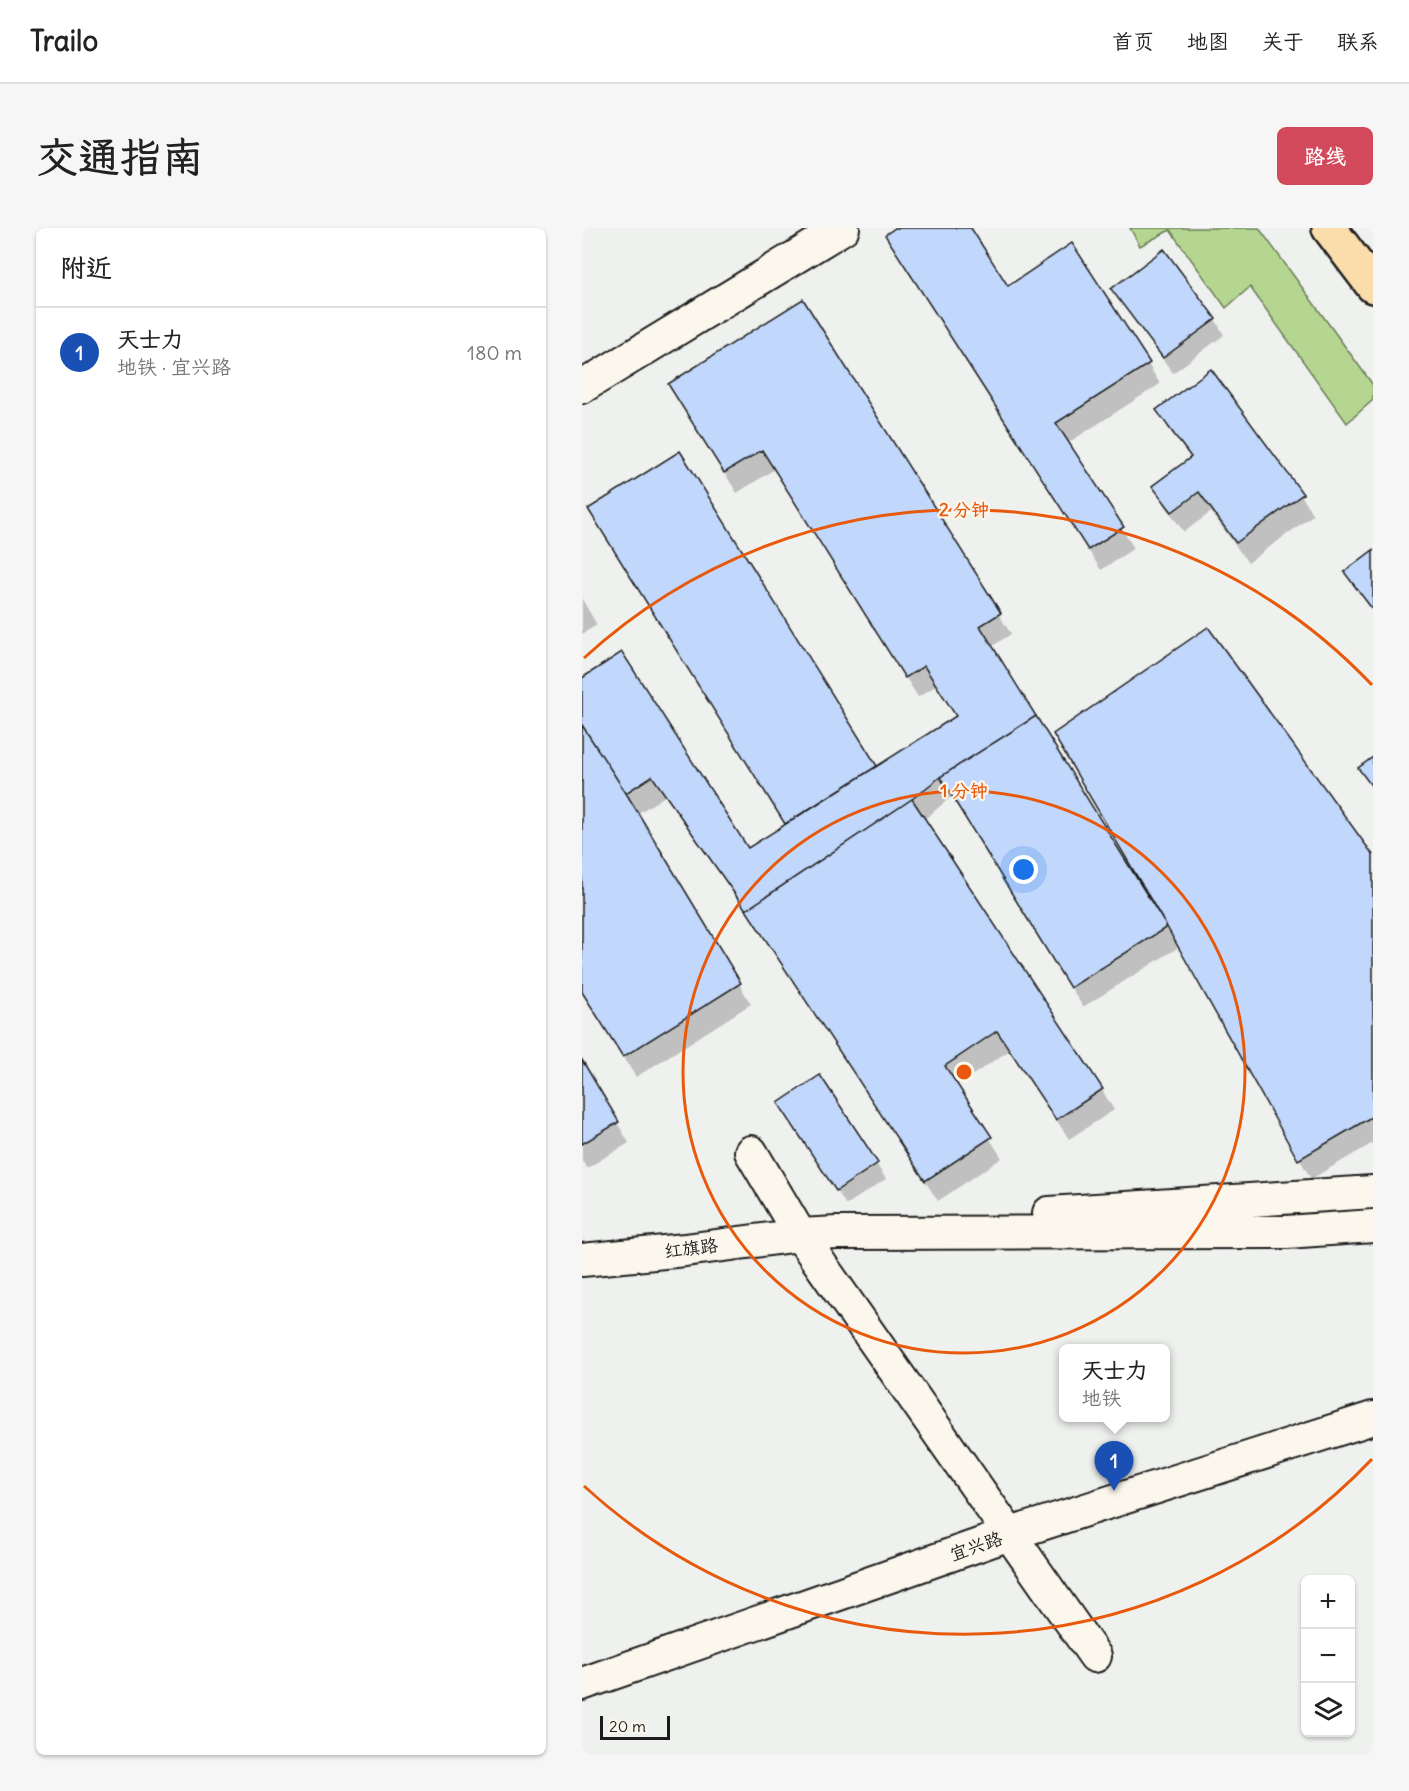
<!DOCTYPE html>
<html lang="zh">
<meta charset="utf-8">
<style>
:root{--surface:#fff;--page:#f6f6f6;--text:#222;--muted:#767676;--line:#e0e0e0;--accent:#d1495b}
body{margin:0;font-family:Delius,"LXGW WenKai TC",sans-serif;background:var(--page);color:var(--text)}
.controls{position:absolute;right:18px;bottom:18px;display:grid;overflow:hidden;border-radius:9px;box-shadow:0 2px 4px #0004}
.controls button{width:54px;height:54px;display:grid;place-items:center;padding:0;border:0;border-bottom:2px solid var(--line);background:var(--surface);color:var(--text);font:30px sans-serif}
.scale{position:absolute;left:18px;bottom:15px;width:70px;box-sizing:border-box;padding-left:6px;border:3px solid #1c1c1c;border-top:0;font-size:16px;line-height:21px;white-space:nowrap;color:#1c1c1c;-webkit-text-stroke:4px #fbf7ec;paint-order:stroke}
.you{position:absolute;left:442px;top:642px;width:21px;height:21px;margin:-15px;border:4px solid #fff;border-radius:50%;background:#1a73e8;box-shadow:0 0 0 9px #1a73e833}
.badge{display:grid;place-items:center;width:39px;height:39px;border-radius:50%;background:var(--accent);color:#fff;font-size:20px;font-weight:700}
.pin{position:absolute;translate:-50% -50px;filter:drop-shadow(0 2px 3px #0008)}
.pin::after{content:'';position:absolute;top:32px;width:21px;height:18px;background:inherit;clip-path:polygon(0 0,100% 0,50% 100%)}
.popup{position:absolute;left:477px;top:1116px;width:111px;height:78px;box-sizing:border-box;display:grid;place-content:center;border-radius:9px;background:var(--surface);filter:drop-shadow(0 2px 4px #0005);font-size:20px;white-space:nowrap;color:var(--muted)}
.popup b{font-size:22px;color:var(--text)}
.popup::after{content:'';position:absolute;left:50%;top:100%;margin-left:-12px;border:12px solid transparent;border-top-color:var(--surface)}
.list{margin:0;padding:0;list-style:none}
h2{display:flex;justify-content:space-between;align-items:center;height:78px;margin:0;padding:0 24px;font-size:26px}
h2 small{font-size:20px;font-weight:400;color:var(--muted)}
.list li{display:grid;grid-template-columns:39px 1fr auto;gap:18px;align-items:center;box-sizing:border-box;height:90px;padding:0 24px;border-top:2px solid var(--line)}
.list b{display:block;font-size:22px;white-space:nowrap}
.list p{margin:0;font-size:20px;white-space:nowrap;color:var(--muted)}
.list em{font-size:20px;font-style:normal;color:var(--muted)}
.icon{flex:none;width:33px;height:33px;fill:none;stroke:currentColor;stroke-width:2;stroke-linecap:round;stroke-linejoin:round}
.map{position:relative;flex:none;width:791px;height:1527px;overflow:hidden;border-radius:9px}
header{display:flex;align-items:center;gap:36px;box-sizing:border-box;height:84px;padding:0 30px;background:var(--surface);border-bottom:2px solid var(--line)}
header strong{font-size:28px}
nav{display:flex;gap:33px;margin-inline-start:auto;font-size:21px}
.intro{display:flex;align-items:center;justify-content:space-between;box-sizing:border-box;height:144px;padding:0 36px}
h1{margin:0;font-size:42px}
.button{padding:15px 27px;border-radius:9px;background:var(--accent);color:#fff;font-size:21px;font-weight:700}
main{display:flex;gap:36px;padding:0 36px}
aside{flex:1;background:var(--surface);border-radius:9px;box-shadow:0 2px 4px #0004}
.map>svg:first-child{display:block}
</style>
<header>
<strong>Trailo</strong>
<nav><a>首页</a><a>地图</a><a>关于</a><a>联系</a></nav>
</header>
<div class="intro"><h1>交通指南</h1><a class="button">路线</a></div>
<main>
<aside>
<h2>附近<small></small></h2>
<ul class="list">
<li><span class="badge" style="background:#1a4fb4">1</span><div><b>天士力</b><p>地铁 · 宜兴路</p></div><em>180 m</em></li>
</ul>
</aside>
<div class="map">
<svg width="791" height="1527" viewBox="0 0 791 1527">
<rect width="100%" height="100%" fill="#eff1ef"/>
<filter id="ink" filterUnits="userSpaceOnUse"><feTurbulence type="fractalNoise" baseFrequency=".0167" numOctaves="2"/><feDisplacementMap in="SourceGraphic" scale="12" xChannelSelector="R" yChannelSelector="G"/><feConvolveMatrix kernelMatrix="1 2 1 2 8 2 1 2 1" color-interpolation-filters="sRGB"/></filter>
<g filter="url(#ink)">
<path fill="#b4d690" stroke="#687956" stroke-width="1.5" d="M548,0H677L791,157V172L765,195L668,59L644,80L588,2L558,18Z"/>
<path fill="#0003" d="M315,0H387L425,60L566,136L578,156L486,215L552,320L519,342L316,27Z
M531,61L633,91L642,107L591,145L540,76Z
M221,73L429,406L409,419L560,662L562,661L473,507L791,630V915L729,951L597,719L501,779L370,568L342,592L520,862L532,882L487,911L428,822L374,858L420,930L356,973L177,702L83,568L55,586L169,776L54,849L0,763V451L165,623L205,597L20,302L98,225L294,540L375,489L355,457L336,469L193,241L155,265L100,177Z
M576,182L719,267L731,287L666,335L629,284L602,304L584,279L572,258L609,231L587,202Z
M791,324V383L773,360L764,344Z
M0,371L15,397L0,406Z
M0,835L47,915L5,940L0,933Z
M238,849L304,951L264,977L207,890Z"/>
<path fill="#c1d7fb" stroke="#1c1c1c" stroke-width="1.5" d="M313,0H389L426,58L490,15L568,135L474,195L542,299L506,322L303,7Z
M582,21L634,91L581,130L529,61Z
M221,71L419,385L398,398L454,488L358,549L330,571L164,682L70,548L44,565L0,497V450L40,424L166,620L374,488L342,438L323,450L180,222L142,245L86,156Z
M629,141L721,266L654,315L617,264L590,284L570,258L609,229L574,182Z
M98,223L295,538L203,596L6,281Z
M791,322V382L762,344Z
M626,399L791,627V888L716,932L585,699L471,506Z
M454,488L585,699L488,760L358,549Z
M0,497L44,565L159,755L41,829L0,764Z
M791,529V560L776,540Z
M330,571L521,861L474,892L415,803L363,838L410,909L343,953L164,682Z
M0,832L37,894L0,916Z
M238,847L296,935L254,963L196,875Z"/>
<g fill="none" stroke-linecap="round" stroke-linejoin="round">
<g stroke="#1c1c1c" stroke-width="36">
<path id="minor" d="M0,159L261,0
M169,924L218,1007L513,1428
M467,985L791,964
M0,1032L103,1022L218,1007L255,1005L704,1004L791,998
M0,1456L428,1306L791,1190"/>
</g>
<g stroke="#1c1c1c" stroke-width="38">
<path id="major" d="M747,0L791,58"/>
</g>
<use href="#minor" stroke="#fbf7ec" stroke-width="32"/>
<use href="#major" stroke="#fbddab" stroke-width="33"/>
</g>
</g>
<g fill="none" stroke="#e8590c" stroke-width="3">
<circle cx="382" cy="844" r="281"/>
<path d="M790 1231A562 562 0 0 1 2 1258M2 430A562 562 0 0 1 790 457"/>
</g>
<g text-anchor="middle" dominant-baseline="central" stroke-width="4.5" stroke-linejoin="round" paint-order="stroke">
<g font-size="18" fill="#1c1c1c" stroke="#fbf7ec">
<text transform="translate(109 1020) rotate(-7)">红旗路</text>
<text transform="translate(394 1318) rotate(-19)">宜兴路</text>
</g>
</g>
<circle cx="382" cy="844" r="9" fill="#e8590c" stroke="#fbf7ec" stroke-width="3"/>
<g font-size="18" text-anchor="middle" font-weight="bold" fill="#e8590c" stroke="#fbf7ec" stroke-width="4.5" stroke-linejoin="round" paint-order="stroke">
<text x="382" y="288">2 分钟</text>
<text x="382" y="569">1 分钟</text>
</g>
</svg>
<div class="controls">
<button>+</button>
<button>−</button>
<button><svg class="icon" aria-label="layers" viewBox="0 0 24 24"><path d="M12 4l9 5-9 5-9-5zM3 14l9 5 9-5"/></svg></button>
</div>
<div class="scale">20 m</div>
<div class="you"></div>
<div class="pin badge" style="left:532px;top:1263px;background:#1a4fb4">1</div>
<div class="popup"><b>天士力</b>地铁</div>
</div>
</main>
